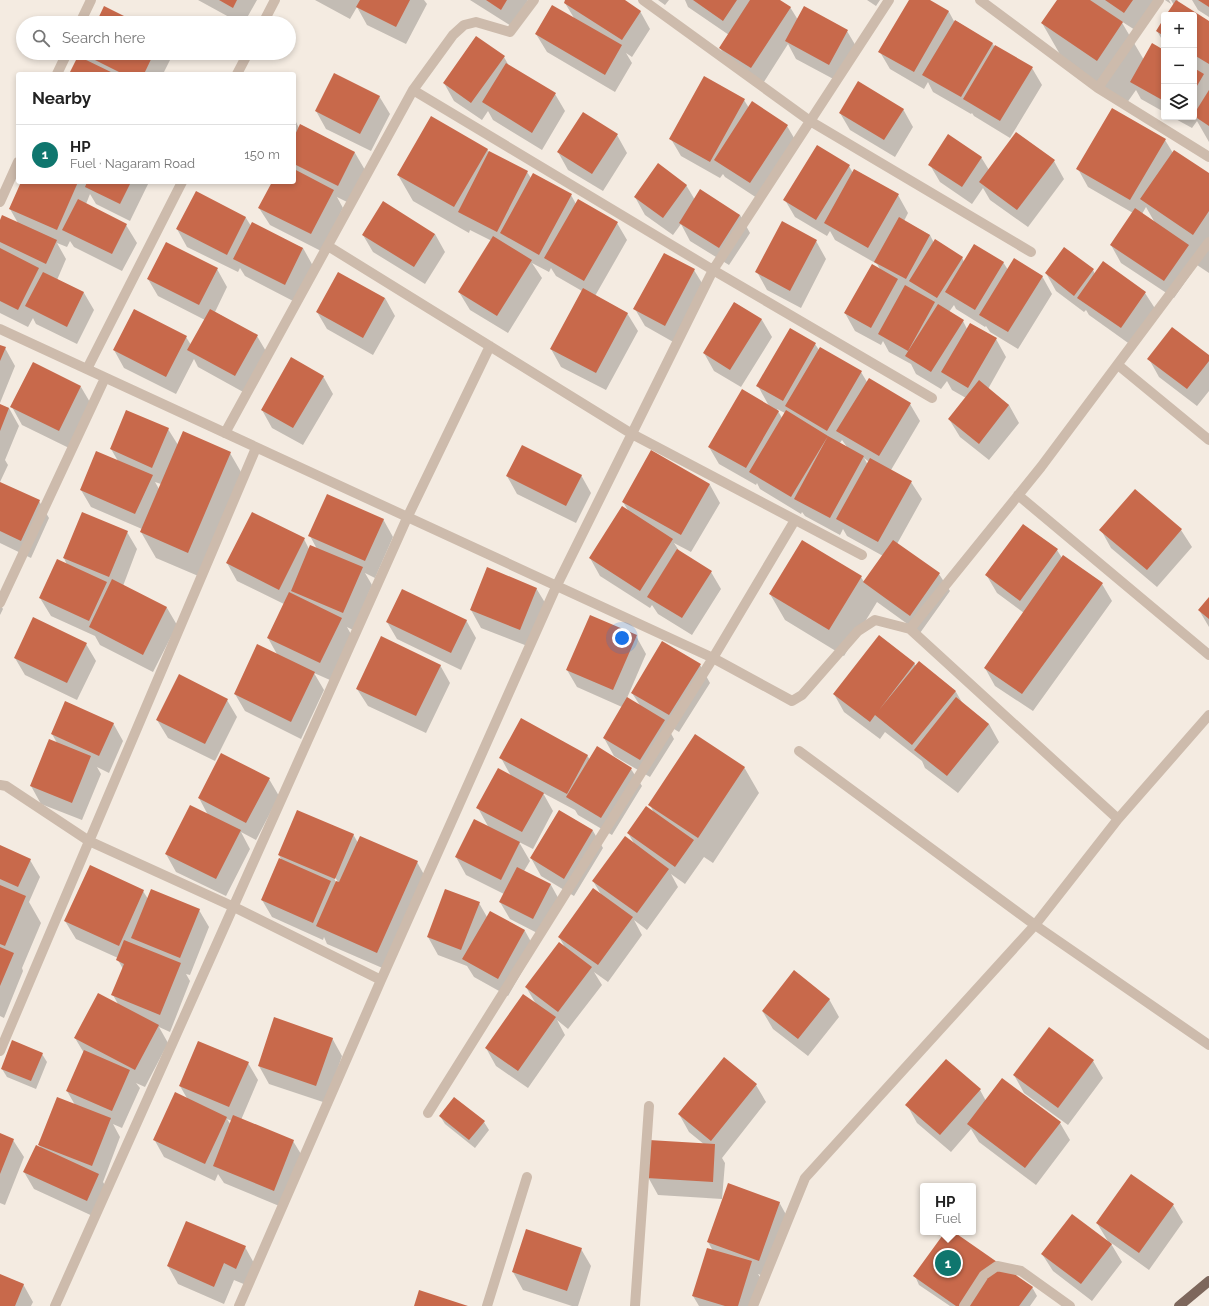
<!DOCTYPE html>
<meta charset="utf-8">
<style>
:root{--surface:#fff;--page:#f6f6f6;--text:#222;--muted:#767676;--line:#e0e0e0;--accent:#0f766e}
body{margin:0;font-family:Raleway,sans-serif;background:var(--page);color:var(--text)}
.controls{position:absolute;right:12px;top:12px;display:grid;overflow:hidden;border-radius:4px;box-shadow:0 2px 6px #0003}
.controls button{width:36px;height:36px;display:grid;place-items:center;padding:0;border:0;border-bottom:1px solid var(--line);background:var(--surface);color:var(--text);font:20px sans-serif}
.you{position:absolute;left:622px;top:638px;width:14px;height:14px;margin:-10px;border:3px solid #fff;border-radius:50%;background:#1a73e8;box-shadow:0 0 0 6px #1a73e833}
.badge{display:grid;place-items:center;width:26px;height:26px;border-radius:50%;background:var(--accent);color:#fff;font-size:13px;font-weight:700}
.pin{position:absolute;translate:-50% -50%;border:2px solid #fff;box-shadow:0 1px 4px #0006}
.popup{position:absolute;left:920px;top:1183px;width:56px;height:52px;box-sizing:border-box;display:grid;place-content:center;border-radius:4px;background:var(--surface);filter:drop-shadow(0 1px 3px #0005);font-size:13px;white-space:nowrap;color:var(--muted)}
.popup b{font-size:15px;color:var(--text)}
.popup::after{content:'';position:absolute;left:50%;top:100%;margin-left:-8px;border:8px solid transparent;border-top-color:var(--surface)}
.list{margin:0;padding:0;list-style:none}
h2{display:flex;justify-content:space-between;align-items:center;height:52px;margin:0;padding:0 16px;font-size:17px}
h2 small{font-size:13px;font-weight:400;color:var(--muted)}
.list li{display:grid;grid-template-columns:26px 1fr auto;gap:12px;align-items:center;box-sizing:border-box;height:60px;padding:0 16px;border-top:1px solid var(--line)}
.list b{display:block;font-size:15px;white-space:nowrap}
.list p{margin:0;font-size:13px;white-space:nowrap;color:var(--muted)}
.list em{font-size:13px;font-style:normal;color:var(--muted)}
.icon{flex:none;width:22px;height:22px;fill:none;stroke:currentColor;stroke-width:2;stroke-linecap:round;stroke-linejoin:round}
.map{position:relative;flex:none;width:1209px;height:1306px;overflow:hidden}
.search{position:absolute;background:var(--surface);box-shadow:0 2px 6px #0003;left:16px;top:16px;width:280px;height:44px;display:flex;align-items:center;gap:10px;box-sizing:border-box;padding:0 14px;border-radius:22px;color:var(--muted);font-size:15px}
.panel{position:absolute;background:var(--surface);box-shadow:0 2px 6px #0003;left:16px;top:72px;width:280px;height:112px;border-radius:4px}
.map>svg:first-child{display:block}
</style>
<div class="map">
<svg width="1209" height="1306" viewBox="0 0 1209 1306">
<rect width="100%" height="100%" fill="#f4ebe1"/>
<path fill="#0003" fill-rule="evenodd" d="M198,0H257L244,23H240Z
M315,0H424L427,4L406,44L367,25L357,7L350,19Z
M470,0H528L511,26Z
M567,0H623L640,11L650,29L632,57L626,53L632,63L615,92L547,52L536,34L574,18L565,3Z
M658,0H669L665,5Z
M685,0H778L790,7L798,20L847,31L857,48L839,82L796,59L788,44L762,85L730,65L720,48L729,35L688,7Z
M867,0H880L876,6Z
M910,0H928L949,12L955,23L956,21L993,44L995,48L1032,68L1042,85L1010,138L974,116L972,113L971,114L933,92L928,82L924,89L890,69L880,52Z
M1058,0H1155L1135,30L1121,21L1144,60L1164,51V112L1141,99L1136,90L1124,107L1069,70L1042,23Z
M1165,0H1169L1171,4Z
M1171,0H1178L1177,2L1209,22V142L1197,121L1192,128L1172,117H1194V15H1167L1176,9Z
M1192,0H1209V17L1198,10Z
M1164,20V43L1157,31Z
M476,37L504,57L509,66L555,94L565,111L542,150L493,120L488,111L482,120L454,101L444,83Z
M82,53H172L173,54L163,74H70L87,61Z
M379,96L390,114L371,151L326,129L316,111Z
M744,100L749,108L787,126L797,143L760,200L725,177L723,174L720,178L681,156L671,139Z
M903,109L913,127L895,157L850,130L840,113Z
M294,118L299,128L301,125L355,153L365,170L349,203L337,197L343,208L321,251L270,225L259,208L273,182H294Z
M617,135L627,153L603,191L568,170L558,152Z
M1165,140L1173,153L1209,174V273L1197,265L1174,298L1121,263L1111,245L1133,213L1088,187L1078,169ZM1146,207L1155,223L1142,214Z
M487,149L489,152L527,172L531,178L571,195L576,204L617,223L627,240L595,296L627,313L638,331L606,390L561,367L551,349L582,291L556,276L551,268L549,272L532,263L542,278L508,333L470,310L459,292L492,241L470,230L469,233L413,201L398,175Z
M981,157L989,170L1054,161L1064,179L1028,227L990,200L983,188L972,204L940,182L930,165Z
M849,166L853,173L898,195L908,213L904,221L930,235L934,243L962,257L964,262H1003L1008,270L1042,276L1052,294L1018,349L990,332L986,326L985,327L956,309L954,305L949,312L963,321L967,329L996,339L1006,357L988,389L1009,405L1019,423L989,460L960,437L949,419L966,398L952,390L947,381L941,389L916,374L911,364L889,352L883,341L881,345L855,331L845,313L880,269L877,264L835,240L830,231L827,236L795,217L785,200Z
M22,182H149L130,221L96,204L90,194L86,204L126,225L137,243L122,271L74,247L70,241L67,247L57,243L66,259L57,280L84,293L94,310L77,344L36,324L33,318L28,327L0,313V223H18L10,209Z
M686,185L695,200L740,215L750,233L729,265L690,241L681,224L673,235L645,215L635,197Z
M196,193L246,218L251,226L303,248L313,266L295,302L245,276L240,268L238,272L187,247L177,229Z
M435,234L445,252L425,284L373,252L363,235Z
M816,241L826,259L801,308L767,290L757,272Z
M217,269L227,287L215,312L257,336L267,353L245,393L198,367L194,359L176,394L124,368L114,350L186,337L191,345L205,320L158,296L148,279Z
M694,270L705,288L675,343L645,326L635,309Z
M1093,270L1095,274L1145,293L1156,310L1131,345L1089,315L1086,310L1084,312L1056,291L1046,273Z
M385,298L395,316L373,355L327,329L317,312Z
M735,303L762,320L772,337L741,387L714,371L704,353Z
M815,344L819,350L861,372L867,382L910,404L920,421L891,470L911,482L922,499L897,544L939,574L950,591L920,633L877,602L844,656L785,620L770,594L861,577L864,582L883,556L847,536L843,529L840,535L805,516L802,512L801,514L760,489L757,483L756,485L719,464L709,447L769,406L758,386ZM777,409L785,413L782,418ZM842,440L847,447L840,443ZM864,458L869,462L868,465Z
M0,346L5,348L15,366L0,403Z
M1209,357V391L1197,406L1159,377L1149,359Z
M323,376L333,394L303,445L272,428L262,410Z
M81,387L91,404L69,448L22,425L12,407Z
M0,405L9,408L19,426L5,460L8,465L0,482Z
M168,429L178,445L230,453L245,479L203,578L156,558L141,532L142,529L91,507L81,490L118,461L111,449ZM155,482L161,484L159,489Z
M652,452L710,485L720,503L691,552L674,543L680,552L711,572L721,589L692,635L658,614L652,605L650,608L600,576L590,558L629,512L623,502Z
M581,475L591,493L576,523L517,494L507,476Z
M0,483L39,501L49,518L31,558L0,543Z
M383,519L393,537L375,578L365,573L372,585L353,630L347,627L352,636L330,680L314,673L324,690L301,739L245,711L235,694L278,656L268,638L284,604L237,581L227,563L304,539L309,549H317L310,536Z
M1101,530H1181L1192,547L1157,587L1111,548Z
M127,532L137,549L123,586L167,608L177,625L153,672L100,645L95,636L51,616L40,598L67,565L64,558Z
M1057,550L1062,558L1102,584L1112,601L1033,711L995,686L985,668L1024,613L997,593L987,576Z
M536,588L547,606L530,647L481,628L471,610Z
M1209,599V627L1199,610Z
M0,604L3,609L0,615Z
M466,620L476,638L461,670L397,639L387,622Z
M636,636L646,654L627,698L641,707L632,693L700,665L710,683L679,732L666,724L674,739L650,777L614,756L604,738L622,707L577,687L567,670Z
M86,644L96,661L77,700L25,675L15,658Z
M919,662L956,692L963,704L989,724L999,742L958,793L925,768L922,761L885,732L880,739L844,712L834,694L914,663L916,666Z
M440,665L450,683L426,733L368,706L357,689Z
M227,700L237,717L215,761L168,738L157,720Z
M113,723L123,741L109,773L97,767L101,774L82,820L41,804L31,786L57,743L52,734Z
M587,755L590,760L631,769L642,786L612,835L578,815L575,810L543,793L553,811L533,849L519,842L530,861L524,871L551,885L561,903L543,936L510,919L500,902L504,894L466,875L456,857L489,828L478,808L511,776L501,758Z
M744,767L759,793L713,863L704,857L685,884L671,874L678,887L647,930L634,920L642,935L608,982L594,972L602,985L568,1029L557,1020L565,1035L528,1088L496,1066L486,1048L536,1004L526,987L566,949L559,937L602,896L593,881L635,845L628,833L654,813L650,805Z
M269,779L279,796L256,840L241,832L250,849L226,896L176,872L166,854L208,815L199,798Z
M559,811L593,831L603,848L574,896L541,876L531,858Z
M353,834L358,843L417,862L427,880L387,970L327,944L324,937L323,940L272,917L262,900L282,861L279,855ZM333,874L338,882H336L332,875Z
M0,846L30,860L40,877L29,902L41,923L22,968L23,971L4,1018L0,1016Z
M143,891L148,899L199,910L209,927L190,975L186,974L190,981L170,1032L159,1027L168,1043L145,1087L136,1083L140,1088L122,1128L113,1124L120,1137L103,1182L109,1192L97,1218L34,1189L24,1172L41,1148L39,1145L75,1105L67,1091L84,1053L75,1038L118,1004L113,995L123,969L118,960V958L76,939L65,921Z
M479,903L487,917L490,912L525,931L535,949L508,996L474,977L467,966L438,955L428,937Z
M829,999L839,1017L808,1056L773,1029L763,1012Z
M332,1038L342,1056L326,1103L269,1084L259,1066Z
M42,1054L47,1062L36,1089L7,1077L2,1069Z
M1093,1061L1103,1078L1068,1125L1024,1093L1014,1075Z
M248,1063L258,1080L241,1120L293,1141L304,1159L284,1208L224,1183L218,1174L215,1181L164,1157L154,1139L188,1100L180,1086ZM227,1119L232,1121L231,1125Z
M756,1085L766,1102L722,1158L725,1163L722,1199L779,1202L789,1220L769,1278L758,1274L762,1280L753,1306H699L693,1296L713,1251L708,1242L723,1199L658,1195L648,1177L705,1145L689,1132L679,1114Z
M980,1090L986,1101L1060,1123L1070,1140L1036,1185L979,1142L971,1129L951,1152L917,1123L907,1105Z
M440,1116L484,1122L489,1130L475,1148L445,1124Z
M0,1135L13,1140L24,1157L5,1205L0,1203Z
M1173,1205L1183,1222L1149,1270L1110,1242L1122,1262L1092,1301L1053,1271L1042,1254L1109,1243L1097,1223Z
M946,1232H952L1032,1287L1037,1296L1030,1306H950L919,1285L915,1276Z
M245,1247L255,1265L246,1285L234,1280L224,1304L178,1284L168,1266Z
M581,1249L591,1266L578,1306H572L523,1290L513,1272Z
M0,1275L23,1284L33,1302L31,1306H0Z"/>
<path fill="#c8694b" d="M219,0H237L233,8Z
M360,0H410L396,27L356,7Z
M486,0H507L501,10Z
M565,0H625L641,11L622,40L564,3Z
M693,0H737L723,21Z
M750,0H780L791,7L751,68L719,48Z
M909,0H930L949,11L914,72L878,52Z
M1057,0H1090L1123,22L1097,61L1041,23Z
M1105,0H1133L1124,13Z
M1176,0L1209,21V64L1194,55V15H1166Z
M1198,0H1209V7Z
M552,5L622,45L605,75L535,34Z
M104,6L138,23H96Z
M804,6L848,30L829,65L785,41Z
M1164,18V36L1156,31Z
M955,20L993,43L961,97L922,75Z
M476,36L505,56L471,103L443,83Z
M1152,43L1164,50V101L1130,82Z
M995,45L1033,67L1000,121L963,99Z
M81,53H154L144,74H123Z
M78,56L115,74H69Z
M506,63L556,93L532,133L482,102Z
M1194,68L1204,74L1194,91Z
M334,73L380,96L360,134L315,111Z
M704,76L745,99L710,162L669,139Z
M858,81L904,109L884,140L839,113Z
M1209,90V126L1194,116V114Z
M752,101L788,125L750,183L714,160Z
M1112,108L1166,139L1130,200L1076,169Z
M583,112L618,134L592,174L557,152Z
M431,116L488,149L454,207L397,175Z
M300,124L355,152L338,186L294,164V137Z
M1016,132L1055,160L1017,210L979,182Z
M948,134L982,157L962,187L928,165Z
M817,145L850,165L816,220L783,200Z
M1174,150L1209,173V211L1193,235L1140,199Z
M489,151L528,171L497,232L458,212Z
M658,163L687,185L663,218L634,197Z
M294,169L334,190L311,234L258,208L272,182H294Z
M854,169L899,194L868,248L824,223Z
M533,173L572,194L539,255L500,233Z
M21,182H78L57,230L9,209Z
M87,182H131L120,204L85,187Z
M700,189L740,215L719,248L679,223Z
M196,191L246,217L227,255L176,229Z
M78,199L127,224L112,254L62,230Z
M578,199L618,222L584,281L544,258Z
M383,201L435,234L414,267L362,235Z
M1135,208L1189,245L1164,281L1110,245Z
M2,215L57,240L46,264L0,242V220Z
M899,217L930,235L906,279L874,262Z
M782,221L817,240L790,291L755,272Z
M252,222L303,248L285,285L233,259Z
M493,236L532,260L497,316L458,292Z
M935,239L963,257L937,298L909,281Z
M166,242L218,268L199,305L147,279Z
M974,244L1004,262L975,310L945,292Z
M1064,247L1094,269L1074,296L1045,273Z
M0,248L39,268L18,310L0,301Z
M664,253L695,269L665,326L633,309Z
M1014,258L1043,276L1008,332L979,315Z
M1103,261L1146,292L1121,328L1077,298Z
M872,264L898,279L871,328L844,313Z
M43,272L84,292L67,327L25,306Z
M338,272L385,298L363,338L316,312Z
M905,285L935,302L908,351L878,334Z
M583,288L628,313L596,373L550,349Z
M734,302L762,319L730,370L703,353Z
M938,304L964,320L931,372L905,356Z
M134,309L187,336L166,377L113,350Z
M210,309L258,335L235,376L187,350Z
M970,323L997,338L968,388L941,372Z
M1172,327L1209,355V361L1187,389L1147,359Z
M790,328L816,343L783,401L756,386Z
M0,345L6,347L0,361Z
M820,347L862,371L827,431L785,406Z
M291,357L324,376L293,428L261,410Z
M33,362L81,386L59,431L10,407Z
M869,378L911,403L879,456L836,431Z
M979,380L1009,405L979,444L948,419Z
M742,389L779,411L746,468L708,447Z
M0,404L9,408L0,431Z
M126,410L169,428L152,468L110,449Z
M786,410L828,436L791,497L749,472Z
M183,431L231,452L188,553L140,532Z
M828,436L864,456L830,518L794,499Z
M522,445L582,475L566,506L506,476Z
M651,450L710,484L681,535L622,502Z
M96,451L153,475L135,514L80,490Z
M870,458L912,481L878,542L836,519Z
M0,482L40,500L21,541L0,531Z
M1135,489L1182,529L1147,570L1099,530Z
M327,494L384,519L365,561L308,536Z
M622,506L673,539L640,591L589,558Z
M82,512L128,531L109,577L63,558Z
M252,512L305,538L279,590L226,563Z
M1023,524L1058,549L1020,601L985,575Z
M802,540L862,576L829,630L769,594Z
M893,540L940,573L910,616L863,582Z
M310,545L363,567L343,613L291,591Z
M677,549L712,571L682,618L647,597Z
M1063,555L1103,583L1022,694L984,668Z
M57,559L107,582L89,621L39,598Z
M487,567L537,588L520,630L470,610Z
M112,579L167,607L143,655L89,627Z
M402,589L467,620L451,653L386,622Z
M289,592L342,618L320,663L267,638Z
M1209,597V619L1198,610Z
M590,615L637,635L613,690L566,670Z
M33,617L87,643L67,683L14,658Z
M879,635L915,663L879,710L919,661L956,691L912,745L875,715L870,722L833,694Z
M381,636L441,665L416,716L356,689Z
M662,641L701,664L669,715L631,693Z
M257,644L315,672L291,722L234,694Z
M179,674L228,699L205,744L156,720Z
M627,697L665,720L640,760L603,738Z
M956,697L989,724L947,776L914,750Z
M65,701L114,723L99,756L51,734Z
M521,718L588,755L567,794L499,758Z
M695,734L745,767L698,838L648,805Z
M49,739L91,756L72,803L30,786Z
M597,746L632,768L601,818L566,797Z
M221,753L270,778L246,823L198,798Z
M498,768L544,793L522,832L476,808Z
M190,805L241,830L216,879L165,854Z
M646,806L694,840L675,867L627,833Z
M297,810L354,834L335,879L278,855Z
M559,810L593,830L564,879L530,858Z
M474,819L520,842L501,880L455,857Z
M360,836L418,861L377,953L316,926L336,881L339,882Z
M625,836L669,869L637,913L592,881Z
M0,845L31,859L18,887L0,879Z
M279,858L331,881L313,923L261,900Z
M90,865L144,890L119,946L64,921Z
M517,867L551,884L533,919L499,902Z
M0,885L26,896L5,946L0,944Z
M593,888L633,917L598,965L558,937Z
M151,889L200,909L180,958L131,938Z
M445,889L480,902L461,950L427,937Z
M490,911L525,930L498,979L462,959Z
M124,940L181,963L160,1015L111,995L124,964L116,960Z
M559,942L592,967L558,1012L525,987Z
M0,947L14,953L0,986Z
M794,970L830,999L798,1039L762,1011Z
M98,993L159,1025L135,1070L74,1038Z
M523,994L556,1017L518,1071L485,1048Z
M274,1017L333,1038L316,1086L258,1066Z
M1049,1027L1094,1060L1058,1108L1013,1075Z
M12,1040L43,1053L31,1081L1,1069Z
M198,1041L249,1062L229,1107L179,1086Z
M84,1050L130,1070L112,1111L66,1091Z
M724,1057L757,1084L711,1141L678,1114Z
M946,1059L981,1089L940,1135L905,1105Z
M1002,1078L1061,1122L1025,1168L967,1124Z
M175,1092L227,1117L205,1164L153,1140Z
M57,1097L111,1118L92,1166L38,1145Z
M454,1097L485,1121L469,1140L439,1116Z
M233,1115L294,1140L274,1191L213,1166Z
M0,1133L14,1139L0,1174Z
M649,1140L715,1144L713,1182L647,1178Z
M36,1145L99,1174L87,1201L23,1172Z
M1131,1174L1174,1204L1139,1253L1096,1223Z
M728,1183L780,1202L759,1261L707,1242Z
M1072,1214L1112,1244L1081,1284L1041,1254Z
M186,1221L246,1246L236,1269L224,1263L214,1287L167,1266Z
M526,1229L582,1248L567,1291L512,1272Z
M945,1232H954L1033,1287L1019,1306H956L913,1276Z
M707,1248L752,1261L738,1306H725L692,1296Z
M0,1274L24,1284L15,1306H0Z
M419,1290L468,1306H414Z"/>
<g fill="none" stroke-linecap="round" stroke-linejoin="round">
<path stroke="#cdbbac" stroke-width="10" d="M643,0L810,121L1031,252
M980,0L1098,88L1209,157
M80,23L91,0
M263,23L275,0
M57,74L67,53
M237,74L248,53
M1098,88L1159,0
M413,90L713,270L932,398
M0,202L18,162
M328,246L632,434L862,555
M0,329L713,658L792,701L802,695L858,631L875,620L910,629L1118,819
M1118,365L1209,440
M87,369L182,182
M225,433L413,90L453,35L464,25L476,22L510,32L534,0
M1018,495L1209,655
M0,603L105,378
M910,629L1041,467L1209,242
M799,751L1035,925L1209,1045
M0,785L6,786L89,841L234,907L381,980
M0,1051L256,448
M428,1113L713,658L795,520
M55,1306L407,518L490,346
M239,1306L381,980L556,587L713,270L889,0
M487,1306L527,1177
M635,1306L649,1106
M753,1306L805,1178L1035,925L1118,819L1209,715
M964,1306L984,1275L997,1266L1021,1271L1070,1306"/>
<path stroke="#7d675c" stroke-width="10" d="M1179,1306L1209,1281"/>
</g>
</svg>
<div class="controls">
<button>+</button>
<button>−</button>
<button><svg class="icon" aria-label="layers" viewBox="0 0 24 24"><path d="M12 4l9 5-9 5-9-5zM3 14l9 5 9-5"/></svg></button>
</div>
<div class="you"></div>
<div class="pin badge" style="left:948px;top:1263px">1</div>
<div class="popup"><b>HP</b>Fuel</div>
<div class="search"><svg class="icon" aria-label="search" viewBox="0 0 24 24"><circle cx="10" cy="10" r="6"/><path d="M15 15l6 6"/></svg>Search here</div>
<section class="panel">
<h2>Nearby<small></small></h2>
<ul class="list">
<li><span class="badge">1</span><div><b>HP</b><p>Fuel · Nagaram Road</p></div><em>150 m</em></li>
</ul>
</section>
</div>
